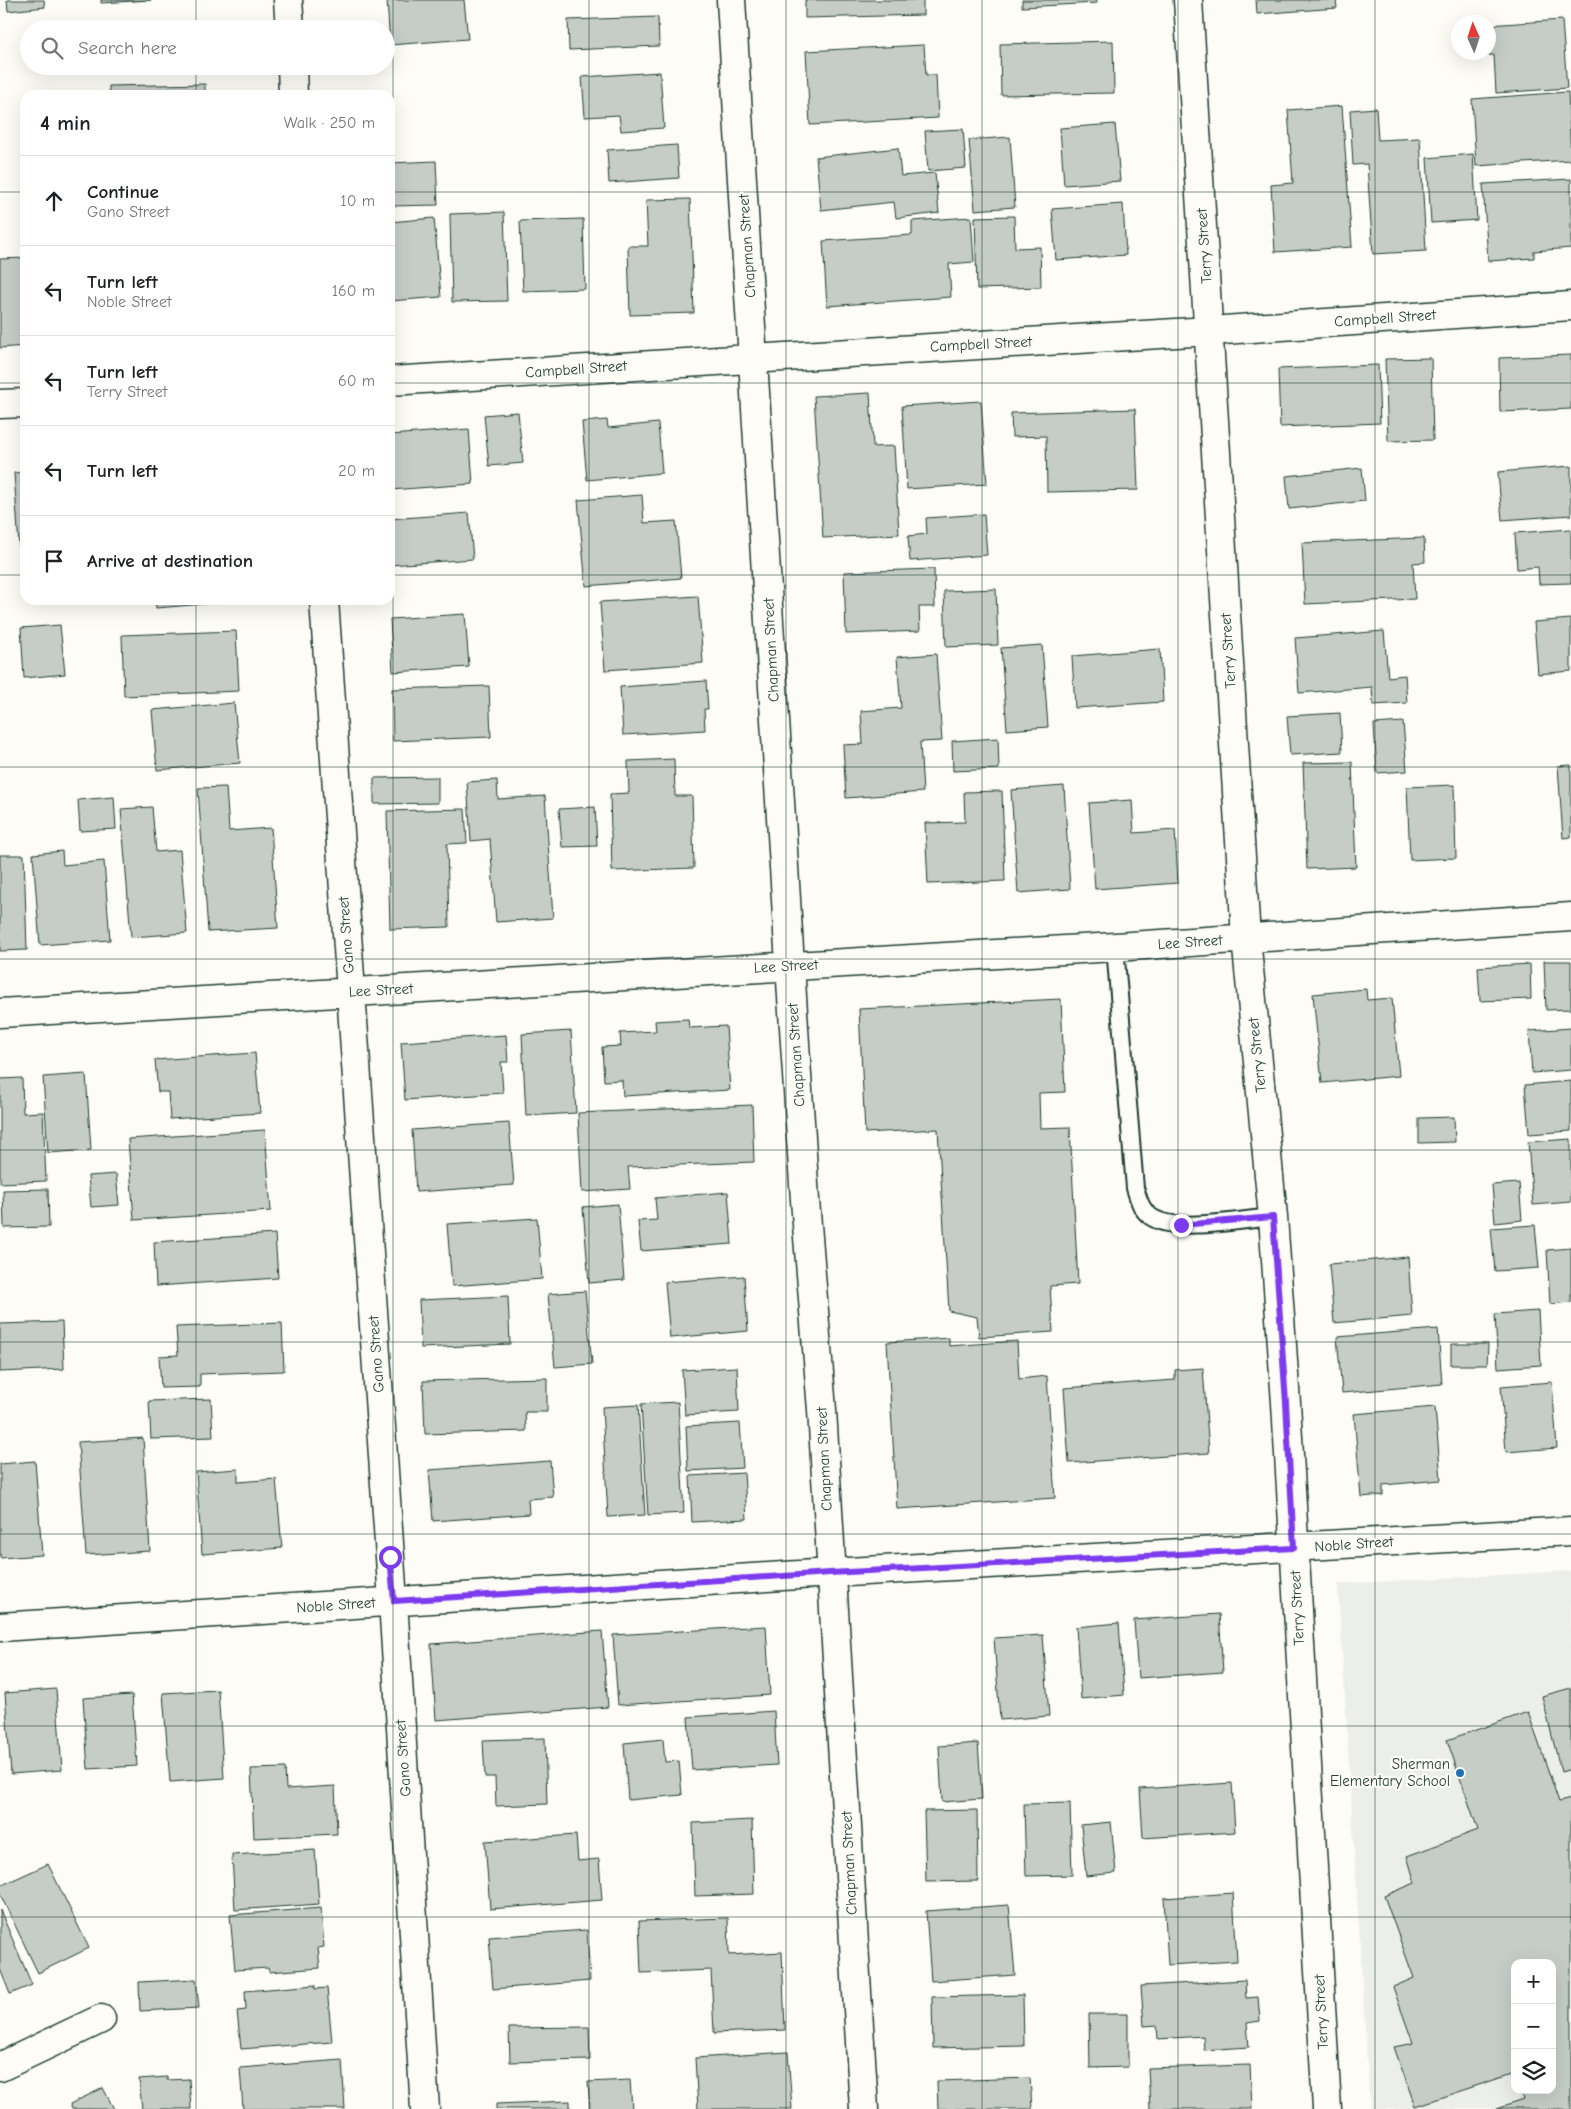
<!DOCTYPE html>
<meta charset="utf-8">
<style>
:root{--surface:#fff;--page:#f2f2f2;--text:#202124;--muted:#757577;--line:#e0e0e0}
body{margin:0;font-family:"Comic Neue",sans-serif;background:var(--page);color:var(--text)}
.controls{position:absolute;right:15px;bottom:15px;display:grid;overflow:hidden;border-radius:10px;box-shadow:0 5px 20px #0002}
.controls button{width:45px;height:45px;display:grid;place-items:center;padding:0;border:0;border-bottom:1px solid var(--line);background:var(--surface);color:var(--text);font:25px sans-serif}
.compass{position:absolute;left:1451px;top:15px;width:45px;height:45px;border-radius:50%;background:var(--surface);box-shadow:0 5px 20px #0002;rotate:357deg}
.stop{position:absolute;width:15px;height:15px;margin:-11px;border:4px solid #7c3aed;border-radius:50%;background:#fff}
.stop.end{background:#7c3aed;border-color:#fff;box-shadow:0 1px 5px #0008}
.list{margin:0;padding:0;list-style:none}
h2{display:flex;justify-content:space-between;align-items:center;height:65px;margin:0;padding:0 20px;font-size:21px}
h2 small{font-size:16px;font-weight:400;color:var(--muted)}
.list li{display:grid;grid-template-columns:32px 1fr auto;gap:15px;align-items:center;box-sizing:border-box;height:90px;padding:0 20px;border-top:1px solid var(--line)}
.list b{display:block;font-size:19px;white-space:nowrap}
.list p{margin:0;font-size:16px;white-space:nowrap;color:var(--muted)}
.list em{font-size:16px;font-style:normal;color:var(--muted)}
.icon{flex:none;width:28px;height:28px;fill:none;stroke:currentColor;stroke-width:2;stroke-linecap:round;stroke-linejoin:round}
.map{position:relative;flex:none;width:1571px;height:2109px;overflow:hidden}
.search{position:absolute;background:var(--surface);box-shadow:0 5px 20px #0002;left:20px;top:20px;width:375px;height:55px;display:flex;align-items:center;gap:12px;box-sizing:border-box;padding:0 18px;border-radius:28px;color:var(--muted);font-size:19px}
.panel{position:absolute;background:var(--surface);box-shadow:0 5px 20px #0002;left:20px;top:90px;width:375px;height:515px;border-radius:15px}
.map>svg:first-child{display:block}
</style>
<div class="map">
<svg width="1571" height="2109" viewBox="0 0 1571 2109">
<rect width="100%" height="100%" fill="#fdfcf7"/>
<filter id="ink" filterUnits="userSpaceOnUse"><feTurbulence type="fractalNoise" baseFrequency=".02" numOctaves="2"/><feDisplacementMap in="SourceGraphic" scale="10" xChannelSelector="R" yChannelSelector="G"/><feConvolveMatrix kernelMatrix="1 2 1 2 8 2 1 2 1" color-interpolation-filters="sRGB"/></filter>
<g filter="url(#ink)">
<path fill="#eceee9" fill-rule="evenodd" d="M1571,1571V2109H1370L1338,1584ZM1515,1963H1552V2090H1515Z"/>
<path fill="#c6cdc7" stroke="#1f3d34" d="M7,0H44L45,7L8,11Z
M101,0H151L101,3Z
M387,0H464L468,39L390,45Z
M805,0H923V15L805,18Z
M1022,0H1097V3L1022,7Z
M1256,0H1336L1337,8L1257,14Z
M658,17L659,46L569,50L568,20Z
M1562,20L1567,88L1496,93L1494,55L1476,56L1475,52H1488V25Z
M1113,41L1114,93L1001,95L1000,44Z
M924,45L926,75H936L938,118L810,125L806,51Z
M660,72L664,128L621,131L619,115L585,117L582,77Z
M205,84V95H109V86Z
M1568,92L1571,160L1476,166L1472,99Z
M1342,106L1352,247L1275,252L1271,185L1293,183L1288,110Z
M1376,108L1378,140L1420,138L1426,251L1373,254L1367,164L1353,165L1350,110Z
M1115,124L1120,181L1064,185L1060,128Z
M963,129L966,168L928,171L925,131Z
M1010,137L1015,207L975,210L969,140Z
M677,145L679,178L609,183L607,150Z
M898,148L901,176L935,173L939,213L896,218L894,202L821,210L816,157Z
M1473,154L1477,220L1431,223L1427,158Z
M436,161L438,205L390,206V163Z
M1571,179V248L1534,251V258L1488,261L1483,184Z
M690,199L694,313L630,315L628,246H648L646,200Z
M1123,204L1126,255L1056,260L1052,209Z
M504,212L507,301L452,302L450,214Z
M1014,216L1015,248L1040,247L1041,287L977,289L975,217Z
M971,217L974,262L949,264L951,297L827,306L823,241L912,235V221Z
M434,218L441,297L390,301V222Z
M583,219L585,289L523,291L520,221Z
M25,258V346L0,348V259Z
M1571,355V409L1500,412L1499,358Z
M1431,358L1433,440L1388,441L1385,359Z
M1378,365L1380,423L1280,427L1278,369Z
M870,393L873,447L894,446L899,534L823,538L814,396Z
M981,401L987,484L907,489L902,406Z
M1135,409L1138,490L1047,492L1046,436L1012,437L1011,413Z
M518,412L523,463L489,466L484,415Z
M607,420L608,428L658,423L662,473L587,480L582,422Z
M469,429L473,484L390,490V435Z
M1571,466V515L1502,520L1498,472Z
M1362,468L1365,501L1289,509L1286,476Z
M25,472V546H19L14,473Z
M642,495L644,523L676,521L681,578L586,586L578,500Z
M469,513L473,559L390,565V519Z
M984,514L987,555L910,561L908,536L927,534L926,518Z
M1571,529V583L1539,584L1538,567L1517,569L1515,533Z
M1424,538L1425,562L1413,563L1415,599L1305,604L1302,543Z
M934,569L935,607H919L920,631L846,634L844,572Z
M996,589L998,645L946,647L944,591Z
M698,596L703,663L605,670L600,602Z
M155,600H253L156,608Z
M465,614L469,667L393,672L390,619Z
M1571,619V671L1538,674L1534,622Z
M60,625L65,674L24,678L21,628Z
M236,631L239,691L124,696L122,635Z
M1384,631L1388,677L1405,675L1407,703L1373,705L1372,687L1299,693L1295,638Z
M1042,645L1048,727L1007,730L1001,648Z
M1160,649L1163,702L1075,708L1072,656Z
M936,654L942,741L920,742L923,792L846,798L843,745L863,744L861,711L901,708L897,657Z
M706,681L708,709H704L705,730L623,735L620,687Z
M489,686L491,737L393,741L392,689Z
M234,703L240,763L157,770L152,710Z
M1340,713L1342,752L1290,755L1287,716Z
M1403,722L1407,771L1377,773L1374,724Z
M998,738L999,769L953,771L952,741Z
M674,759L675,796H692L694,868L612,871L610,794L629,793L628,761Z
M1352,762L1356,867L1307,869L1303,763Z
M1571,765V837L1563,838L1558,766Z
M438,777V803L374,804V778Z
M497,780L498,799L545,796L553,918L496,922L490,839L471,841L467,782Z
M1454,785L1456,858L1410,860L1407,787Z
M1064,786L1070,889L1018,893L1011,790Z
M226,787L229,831L271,828L278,928L208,932L198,788Z
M1002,791L1005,881L928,884L925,823L965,822L964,792Z
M114,797L116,829L80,831L78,800Z
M1132,800L1134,833L1175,830L1178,883L1095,889L1089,803Z
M152,807L156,852L180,850L187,933L131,937L121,809Z
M595,807L597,846L562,847L559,809Z
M465,809L467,843L447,844L449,927L390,929L387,811Z
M62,851L63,865L104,861L110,940L40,945L33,854Z
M0,855H24L27,950L0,951Z
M1544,961H1571V1009L1546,1010Z
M1530,964L1531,999L1480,1001L1478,967Z
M1366,989L1367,1000L1392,998L1399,1076L1322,1083L1313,994Z
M1061,999L1065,1092L1039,1093L1040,1128L1070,1127L1078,1284L1050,1286L1053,1332L979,1337L977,1317L949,1311L938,1129L865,1133L859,1009Z
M688,1019L689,1028L726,1026L730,1090L623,1096L622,1080L604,1081L602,1047L621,1046L620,1033L656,1031L655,1021Z
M1571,1028V1070L1532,1073L1529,1031Z
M571,1031L576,1113L526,1116L522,1034Z
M506,1035L508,1062H501L503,1093L405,1100L401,1042Z
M255,1053L260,1113L170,1119L168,1092H158L155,1060Z
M86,1074L91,1150L48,1153L43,1077Z
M22,1078L23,1113L43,1112L46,1181L0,1183V1079Z
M1571,1081V1131L1529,1134L1525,1085Z
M752,1105L754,1162L628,1167L630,1189L582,1192L578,1113Z
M1454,1117L1455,1142L1419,1143V1118Z
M509,1123L514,1185L416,1192L412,1130Z
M265,1130L271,1211L134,1220L128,1139Z
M1571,1139V1202L1533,1205L1528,1142Z
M116,1174L119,1205L91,1207L88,1176Z
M1519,1183L1522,1220L1495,1223L1492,1185Z
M48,1189L49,1227L4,1228L3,1190Z
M728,1192L732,1244L641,1251L638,1221L657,1220L655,1198Z
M618,1204L624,1280L589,1283L583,1207Z
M537,1218L542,1279L452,1286L447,1224Z
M1535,1225L1539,1268L1495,1271L1491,1228Z
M275,1234L278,1278L156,1286L154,1242Z
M1571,1248V1302L1550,1304L1547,1250Z
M1408,1257L1412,1316L1334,1323L1329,1264Z
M744,1276L748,1331L670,1338L665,1282Z
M585,1291L592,1364L555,1367L548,1294Z
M508,1296L510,1344L421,1348L419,1300Z
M1538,1311L1541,1365L1498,1368L1495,1314Z
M62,1322L64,1369L0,1372V1324Z
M282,1323L284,1371L200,1374V1387L161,1388L159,1356L178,1355L176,1327Z
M1438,1329L1442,1384L1342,1393L1337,1337Z
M949,1338V1346L1017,1341L1019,1379L1047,1376L1055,1498L897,1509L887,1342Z
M1451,1344H1488L1487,1365H1451Z
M737,1367L739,1412L685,1415L682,1370Z
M1203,1368L1209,1453L1069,1463L1064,1388L1175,1380V1370Z
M547,1378V1412H525L526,1431L425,1434L423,1381Z
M1552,1382L1557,1448L1506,1452L1501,1386Z
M211,1399L213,1437L151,1439L149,1401Z
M678,1402L684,1513L648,1515L641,1404Z
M638,1405L645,1515L608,1517L602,1407Z
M1435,1407L1441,1480L1383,1485V1495L1361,1497L1354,1414Z
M740,1423L743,1468L688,1471L686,1426Z
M143,1438L150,1551L86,1555L78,1442Z
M35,1461L42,1555L0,1558V1464Z
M550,1461L553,1497L528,1499L529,1514L433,1521L429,1470Z
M238,1469V1482L276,1479L282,1548L202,1554L196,1472Z
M744,1473L747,1519L692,1522L690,1476Z
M1219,1614L1223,1672L1138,1678L1134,1620Z
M1119,1623L1124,1695L1081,1699L1076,1627Z
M766,1626L770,1695L618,1705L613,1635Z
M602,1631L608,1707L436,1720L431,1644Z
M1043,1635L1049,1716L1000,1720L994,1638Z
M1571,1688V1769L1561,1772L1542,1696Z
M56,1689L62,1770L11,1774L5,1693Z
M218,1690L224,1778L170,1782L163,1693Z
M132,1695L137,1766L88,1769L83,1698Z
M774,1711L777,1765L692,1770L688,1717Z
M1528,1712L1559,1802L1571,1799V2109H1496L1523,2100L1520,2090H1552V1963H1515V2073L1415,2106L1394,2047L1413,2043L1393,1987L1414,1978L1384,1896L1415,1883L1407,1856L1478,1830L1447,1740Z
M545,1738L547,1804L496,1806L495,1777H485L483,1740Z
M663,1739L665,1762L679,1761L682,1795L628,1800L624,1743Z
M978,1743L982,1799L942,1802L939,1746Z
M285,1768L286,1789L335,1786L337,1834L254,1838L251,1769Z
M1232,1783L1235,1832L1143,1838L1140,1789Z
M1070,1803L1072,1875L1026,1876L1024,1804Z
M977,1810L978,1881L926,1882L924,1811Z
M752,1820L754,1894L695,1896L693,1823Z
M1111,1822L1116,1873L1086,1876L1081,1825Z
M576,1835L578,1861L599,1859L602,1900L490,1909L485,1841Z
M315,1850L319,1904L235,1910L232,1855Z
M48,1864L89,1948L38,1973L0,1894V1886Z
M1233,1893L1237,1961L1168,1965L1164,1898Z
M1009,1905L1015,1975L931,1981L926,1911Z
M321,1908L324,1947L318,1948L320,1968L269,1972L268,1968L235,1970L230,1915Z
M0,1910L32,1985L10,1994L0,1969Z
M728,1918L729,1955L782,1952L785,2030L714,2033L711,1970L641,1973L639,1921Z
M587,1930L590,1981L493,1989L489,1937Z
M196,1979L199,2008L140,2011L139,1982Z
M1245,1980L1246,1998L1258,1997L1260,2021L1247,2023L1249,2047L1204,2050L1203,2036L1158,2039L1157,2025L1144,2026L1141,1986Z
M315,1985V1989L327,1988L332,2042L241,2049L237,2011L246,2010L245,1991Z
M1023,1995L1024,2046L933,2048L932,1997Z
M1089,2014H1128V2067L1090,2068Z
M589,2027L590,2060L510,2062L509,2028Z
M788,2052L792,2109H698L695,2058Z
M342,2060L345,2109H243L240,2068Z
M1250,2065L1252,2109H1150L1148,2068Z
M167,2077V2080L189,2079L191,2109H142L139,2079Z
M1030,2078L1032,2109H938L937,2081Z
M630,2080L632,2109H590L588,2082Z
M103,2088L114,2109H72L70,2104Z
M570,2101V2109H496V2104Z"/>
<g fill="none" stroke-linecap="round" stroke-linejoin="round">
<g stroke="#1f3d34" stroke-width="20">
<path id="service" d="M1115,947L1135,1188C1139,1201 1142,1213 1155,1219C1179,1232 1245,1219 1273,1217"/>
</g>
<g stroke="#1f3d34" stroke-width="31">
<path id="minor" d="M288,0L290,29
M731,0L790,965L805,1200L822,1410L864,2109
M1188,0L1246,938L1273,1217L1286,1403L1327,2109
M292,66L293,95
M390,381L1209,331L1571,306
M0,404L25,403
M324,600L393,1601L425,2109
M0,1013L1115,947L1571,917
M0,1627L830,1573L1571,1531
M0,2067L101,2019"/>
</g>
<use href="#service" stroke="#fdfcf7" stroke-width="16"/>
<use href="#minor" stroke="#fdfcf7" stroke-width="28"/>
</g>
</g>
<g fill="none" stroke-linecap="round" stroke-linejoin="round" filter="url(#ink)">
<path stroke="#7c3aed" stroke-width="6" d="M390,1557L394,1601L830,1573L1294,1548L1286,1403L1273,1217L1181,1225"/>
</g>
<path fill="none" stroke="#1f3d34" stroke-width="1" stroke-opacity="0.55" d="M196,0V29M393,0V2109M589,0V2109M786,0V2109M982,0V2109M1178,0V2109M1375,0V2109M196,66V95M0,192H25M390,192H1571M0,383H25M390,383H1571M0,575H25M390,575H1571M196,600V2109M0,767H1571M0,959H1571M0,1150H1571M0,1342H1571M0,1534H1571M0,1726H1571M0,1917H1571"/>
<circle fill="#1f6fb2" stroke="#fdfcf7" stroke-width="2" cx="1460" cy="1773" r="5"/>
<g text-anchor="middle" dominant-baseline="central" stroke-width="4.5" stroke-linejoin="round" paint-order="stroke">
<g font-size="15" fill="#1f3d34" stroke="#fdfcf7">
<text transform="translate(747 246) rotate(-94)">Chapman Street</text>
<text transform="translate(1204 246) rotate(-94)">Terry Street</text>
<text transform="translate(1385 318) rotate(-4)">Campbell Street</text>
<text transform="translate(981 344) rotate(-3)">Campbell Street</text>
<text transform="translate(576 369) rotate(-4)">Campbell Street</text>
<text transform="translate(771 650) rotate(-93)">Chapman Street</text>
<text transform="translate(1228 651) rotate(-94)">Terry Street</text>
<text transform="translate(346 935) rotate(-94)">Gano Street</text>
<text transform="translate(1190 942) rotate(-4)">Lee Street</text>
<text transform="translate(786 966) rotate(-3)">Lee Street</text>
<text transform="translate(381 990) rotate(-3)">Lee Street</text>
<text transform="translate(796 1055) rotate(-94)">Chapman Street</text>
<text transform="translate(1257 1055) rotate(-96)">Terry Street</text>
<text transform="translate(376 1354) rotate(-94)">Gano Street</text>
<text transform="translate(824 1459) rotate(-93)">Chapman Street</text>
<text transform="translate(1354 1544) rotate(-4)">Noble Street</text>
<text transform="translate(336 1605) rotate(-4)">Noble Street</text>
<text transform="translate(1297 1608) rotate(-93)">Terry Street</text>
<text transform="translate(403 1758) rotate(-94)">Gano Street</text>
<text transform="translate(849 1863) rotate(-93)">Chapman Street</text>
<text transform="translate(1321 2012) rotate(-93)">Terry Street</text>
</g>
<g font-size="15" fill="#1f3d34" stroke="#fdfcf7" text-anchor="end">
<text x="1450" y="1764">Sherman<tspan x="1450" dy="17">Elementary School</tspan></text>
</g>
</g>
</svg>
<div class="controls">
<button>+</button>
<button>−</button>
<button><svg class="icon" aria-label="layers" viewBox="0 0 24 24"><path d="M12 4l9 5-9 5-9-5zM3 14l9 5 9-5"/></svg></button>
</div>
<svg class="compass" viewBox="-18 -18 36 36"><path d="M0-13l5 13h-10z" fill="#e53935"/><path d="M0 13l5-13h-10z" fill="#757577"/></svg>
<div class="stop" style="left:390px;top:1557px"></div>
<div class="stop end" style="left:1181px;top:1225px"></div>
<div class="search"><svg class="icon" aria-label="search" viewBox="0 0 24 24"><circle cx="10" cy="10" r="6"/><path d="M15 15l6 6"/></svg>Search here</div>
<section class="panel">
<h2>4 min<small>Walk · 250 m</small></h2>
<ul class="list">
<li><svg class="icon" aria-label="ahead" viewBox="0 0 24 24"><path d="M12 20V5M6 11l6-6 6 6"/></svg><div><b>Continue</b><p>Gano Street</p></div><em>10 m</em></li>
<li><svg class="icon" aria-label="left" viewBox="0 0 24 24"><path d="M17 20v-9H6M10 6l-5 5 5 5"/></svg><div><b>Turn left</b><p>Noble Street</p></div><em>160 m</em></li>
<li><svg class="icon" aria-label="left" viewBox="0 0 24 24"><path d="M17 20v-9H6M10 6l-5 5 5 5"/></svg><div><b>Turn left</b><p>Terry Street</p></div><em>60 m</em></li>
<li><svg class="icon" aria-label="left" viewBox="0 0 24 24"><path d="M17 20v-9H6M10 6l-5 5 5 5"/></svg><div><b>Turn left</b></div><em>20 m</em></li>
<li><svg class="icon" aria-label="arrive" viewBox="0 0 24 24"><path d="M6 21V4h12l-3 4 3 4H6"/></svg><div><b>Arrive at destination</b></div></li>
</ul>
</section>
</div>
